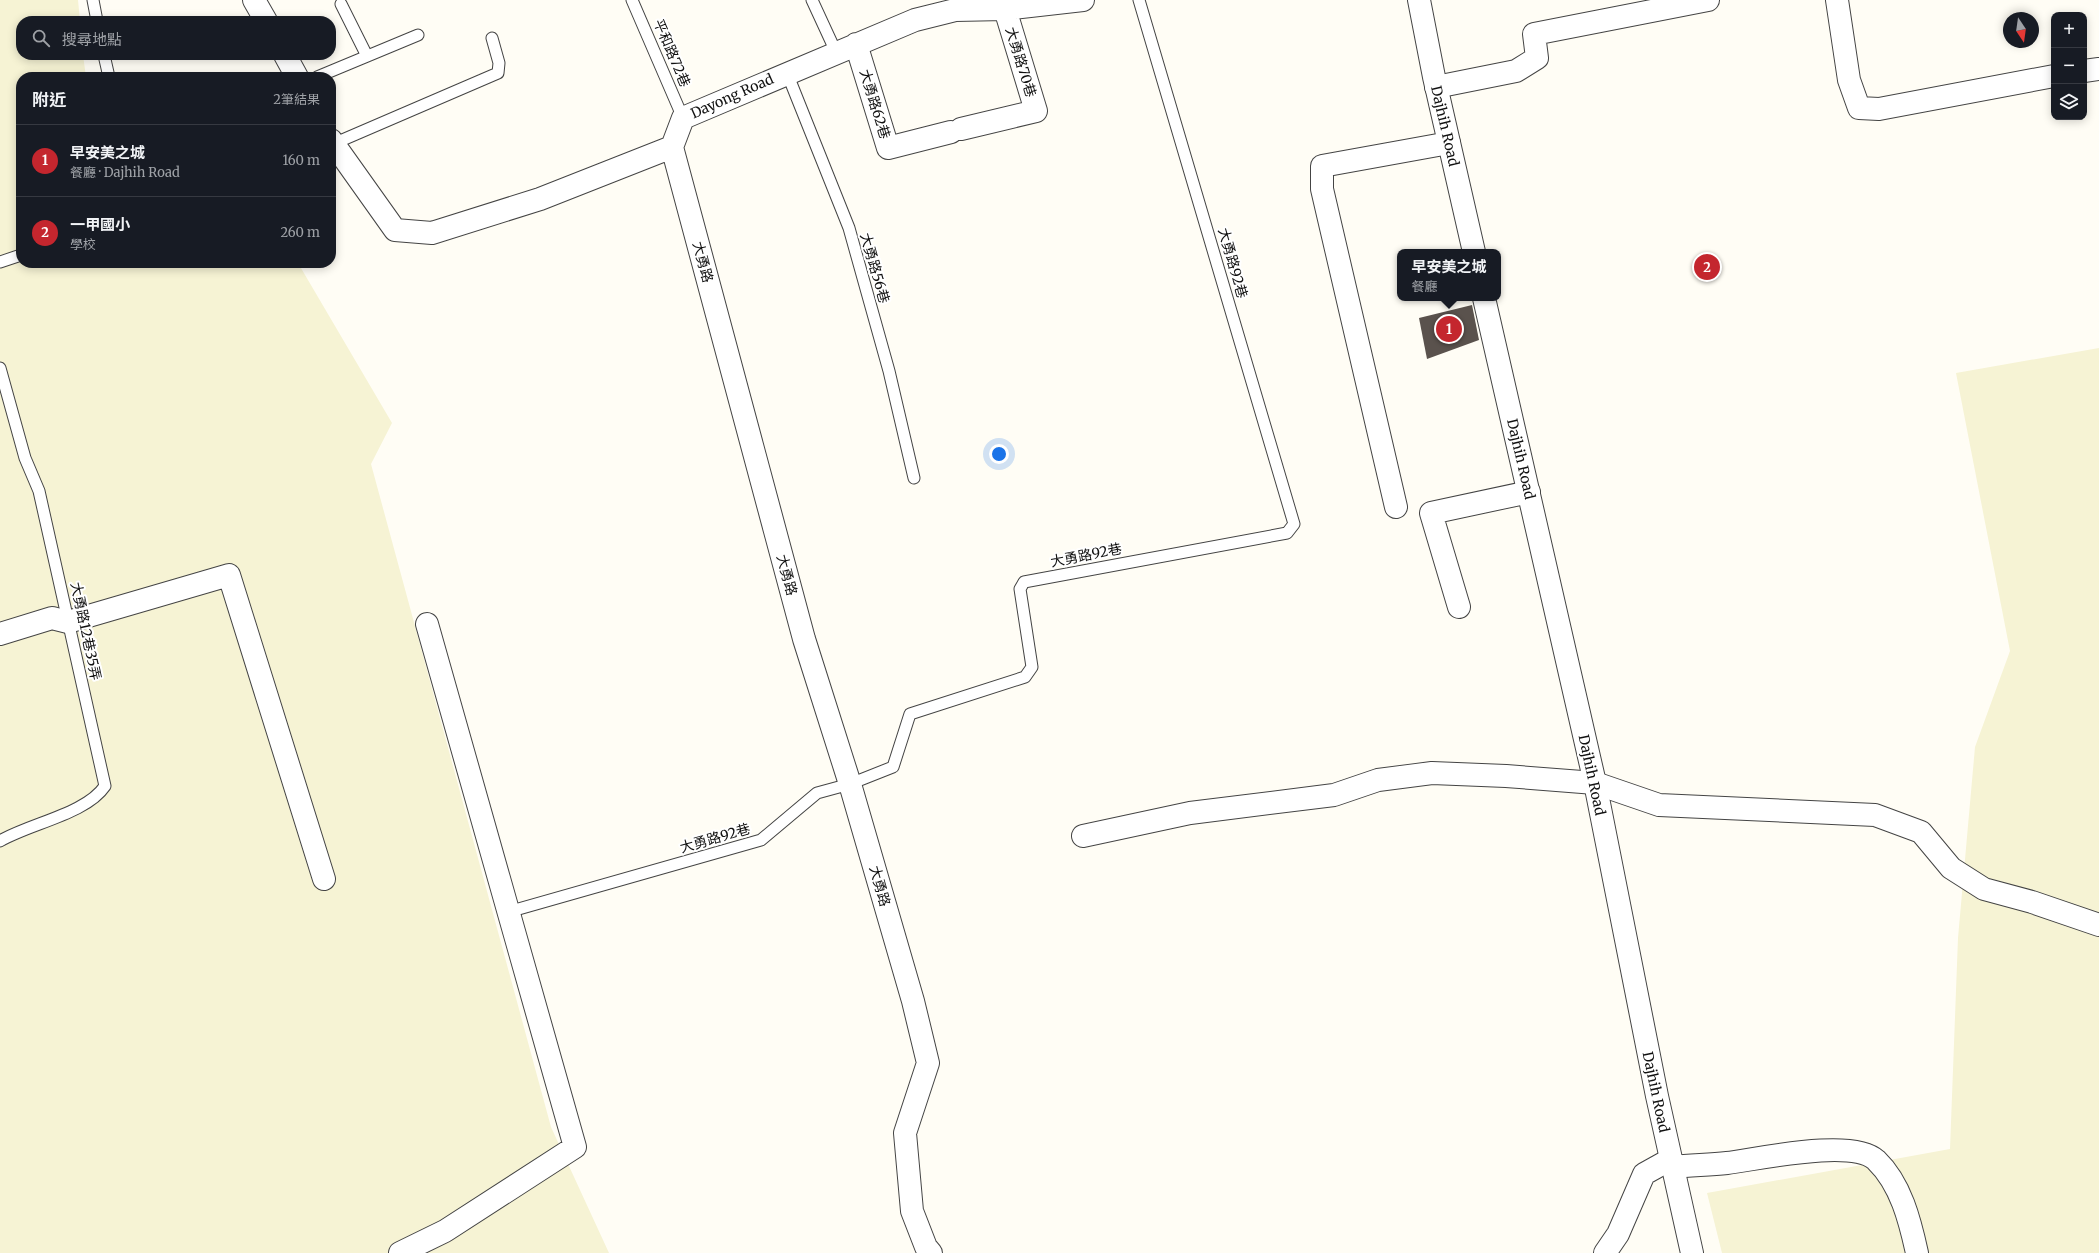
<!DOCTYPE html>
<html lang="zh-TW">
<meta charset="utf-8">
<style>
:root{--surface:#171b24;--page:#242831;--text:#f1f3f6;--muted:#9ea1a6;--line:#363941;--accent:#c4262e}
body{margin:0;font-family:Merriweather,"Noto Sans TC",serif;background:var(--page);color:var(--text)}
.controls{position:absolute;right:12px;top:12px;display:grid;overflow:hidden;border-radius:8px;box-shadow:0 2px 10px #0003}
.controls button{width:36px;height:36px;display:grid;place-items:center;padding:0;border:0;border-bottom:1px solid var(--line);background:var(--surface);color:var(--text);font:20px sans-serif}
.compass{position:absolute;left:2003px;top:12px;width:36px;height:36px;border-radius:50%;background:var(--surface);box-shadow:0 2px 10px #0003;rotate:167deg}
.you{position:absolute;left:999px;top:454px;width:14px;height:14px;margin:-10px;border:3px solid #fff;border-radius:50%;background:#1a73e8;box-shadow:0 0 0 6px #1a73e833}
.badge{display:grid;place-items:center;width:26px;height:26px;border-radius:50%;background:var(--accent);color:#fff;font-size:13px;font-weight:700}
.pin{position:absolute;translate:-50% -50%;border:2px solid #fff;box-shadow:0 1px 4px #0006}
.popup{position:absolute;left:1397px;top:249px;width:104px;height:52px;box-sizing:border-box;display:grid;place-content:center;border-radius:8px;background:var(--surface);filter:drop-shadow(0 1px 3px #0005);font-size:13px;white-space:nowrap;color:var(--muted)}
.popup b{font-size:15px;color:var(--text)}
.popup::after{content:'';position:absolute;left:50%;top:100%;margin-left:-8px;border:8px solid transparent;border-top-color:var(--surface)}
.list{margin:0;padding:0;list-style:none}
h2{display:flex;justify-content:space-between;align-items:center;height:52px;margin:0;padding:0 16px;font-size:17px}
h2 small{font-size:13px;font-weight:400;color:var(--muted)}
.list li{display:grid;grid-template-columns:26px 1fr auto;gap:12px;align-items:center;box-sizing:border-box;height:72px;padding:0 16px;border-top:1px solid var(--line)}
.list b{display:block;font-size:15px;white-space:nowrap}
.list p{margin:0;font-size:13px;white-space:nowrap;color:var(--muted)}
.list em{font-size:13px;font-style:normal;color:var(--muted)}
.icon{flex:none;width:22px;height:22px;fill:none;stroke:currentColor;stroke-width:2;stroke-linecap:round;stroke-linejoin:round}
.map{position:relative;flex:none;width:2099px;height:1253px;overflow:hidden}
.search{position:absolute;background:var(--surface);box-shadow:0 2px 10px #0003;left:16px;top:16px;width:320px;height:44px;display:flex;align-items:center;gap:10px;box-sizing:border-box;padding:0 14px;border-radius:16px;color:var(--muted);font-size:15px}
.panel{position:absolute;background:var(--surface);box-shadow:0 2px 10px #0003;left:16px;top:72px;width:320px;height:196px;border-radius:16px}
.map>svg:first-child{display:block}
</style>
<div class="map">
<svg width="2099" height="1253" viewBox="0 0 2099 1253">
<rect width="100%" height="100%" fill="#fffdf5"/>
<path fill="#f6f3d4" d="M0,0H78L80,21H21V55H83L86,77H21V263H298L392,423L371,464L551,1127L609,1253H0Z
M2099,348V1253H1722L1707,1193L1950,1149L1958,938L1975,747L2010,651L1956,373Z"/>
<path fill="#5a524d" d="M1472,305L1479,340L1427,359L1419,318Z"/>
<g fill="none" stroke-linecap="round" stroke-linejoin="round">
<g stroke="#444" stroke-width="13">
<path id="service" d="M93,0L97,21
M632,0L683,118
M812,0L836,52
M341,4L367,56
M104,55L109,77
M787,73L849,228L889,371L914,478
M317,77L418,35
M331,146L333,144L498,73L499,63L492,38
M0,262L21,255
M0,368L25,458L39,491L105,786C86,814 31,823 0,841
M508,912L761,840L817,793L850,784L893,767L910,714L1025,677L1032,667L1020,589L1024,582L1287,533L1294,524L1139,0"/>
</g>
<g stroke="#444" stroke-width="24">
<path id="minor" d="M254,0L266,21
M1837,0L1849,80L1859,108L1879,109L2054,76
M856,44L888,148L951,132
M285,55L297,77
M2084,71L2099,69
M1436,87L1516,71L1537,58L1534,34L1708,0
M961,129L1036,111L1005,9
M331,140L395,230L432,233L540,199L672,147L683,118L915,20L955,10L1005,9L1083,0
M672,147L804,639L850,784L913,1001L928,1063L905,1133L912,1211L926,1247L931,1253
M1396,507L1322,189V166L1449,143
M1459,607L1431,513L1529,492
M0,634L52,618L68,622L229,575L324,879
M1083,836L1190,813L1334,795L1378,780L1432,773L1506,776L1595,783L1659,805L1875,815L1921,832L1951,868L1984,889L2032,902L2099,925
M1673,1167C1691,1165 1709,1165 1727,1163C1759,1159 1852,1138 1876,1160C1901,1184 1910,1221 1917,1253
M400,1253L445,1231L575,1147L427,624
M1605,1253L1618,1234L1644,1174L1671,1159"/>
</g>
<g stroke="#444" stroke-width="24">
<path id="tertiary" d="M1419,0L1434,77L1474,252
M1484,298L1595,783L1657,1096L1692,1253"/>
</g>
<use href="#service" stroke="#fff" stroke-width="11"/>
<use href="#minor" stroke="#fff" stroke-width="22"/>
<use href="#tertiary" stroke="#fff" stroke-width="22"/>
</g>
<g text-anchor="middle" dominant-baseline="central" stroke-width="4" stroke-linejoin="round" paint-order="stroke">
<g font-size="14" fill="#111" stroke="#fff">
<text transform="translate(672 53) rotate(67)">平和路72巷</text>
<text transform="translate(1021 62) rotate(73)">大勇路70巷</text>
<text transform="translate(732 96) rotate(-24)">Dayong Road</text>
<text transform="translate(875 104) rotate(73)">大勇路62巷</text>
<text transform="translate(1445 126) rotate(77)">Dajhih Road</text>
<text transform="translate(703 262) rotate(75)">大勇路</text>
<text transform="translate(1233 263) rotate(74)">大勇路92巷</text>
<text transform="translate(875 268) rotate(74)">大勇路56巷</text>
<text transform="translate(1521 459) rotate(77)">Dajhih Road</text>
<text transform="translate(1086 555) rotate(-11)">大勇路92巷</text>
<text transform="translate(787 575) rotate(75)">大勇路</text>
<text transform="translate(86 631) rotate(78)">大勇路12巷35弄</text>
<text transform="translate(1592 775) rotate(78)">Dajhih Road</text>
<text transform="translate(715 838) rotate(-16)">大勇路92巷</text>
<text transform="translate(880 886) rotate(74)">大勇路</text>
<text transform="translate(1656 1092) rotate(78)">Dajhih Road</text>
</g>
</g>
</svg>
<div class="controls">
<button>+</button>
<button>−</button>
<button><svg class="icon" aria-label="layers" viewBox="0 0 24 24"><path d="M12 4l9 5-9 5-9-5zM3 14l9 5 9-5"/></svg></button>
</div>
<svg class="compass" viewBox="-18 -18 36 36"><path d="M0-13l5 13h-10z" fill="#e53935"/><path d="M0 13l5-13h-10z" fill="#9ea1a6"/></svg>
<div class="you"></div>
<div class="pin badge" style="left:1449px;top:329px">1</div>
<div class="popup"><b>早安美之城</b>餐廳</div>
<div class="pin badge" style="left:1707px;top:267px">2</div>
<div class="search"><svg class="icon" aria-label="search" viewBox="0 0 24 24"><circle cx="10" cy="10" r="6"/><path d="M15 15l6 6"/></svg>搜尋地點</div>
<section class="panel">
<h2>附近<small>2筆結果</small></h2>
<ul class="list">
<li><span class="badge">1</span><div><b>早安美之城</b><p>餐廳 · Dajhih Road</p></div><em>160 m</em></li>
<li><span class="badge">2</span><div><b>一甲國小</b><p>學校</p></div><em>260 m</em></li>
</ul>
</section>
</div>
